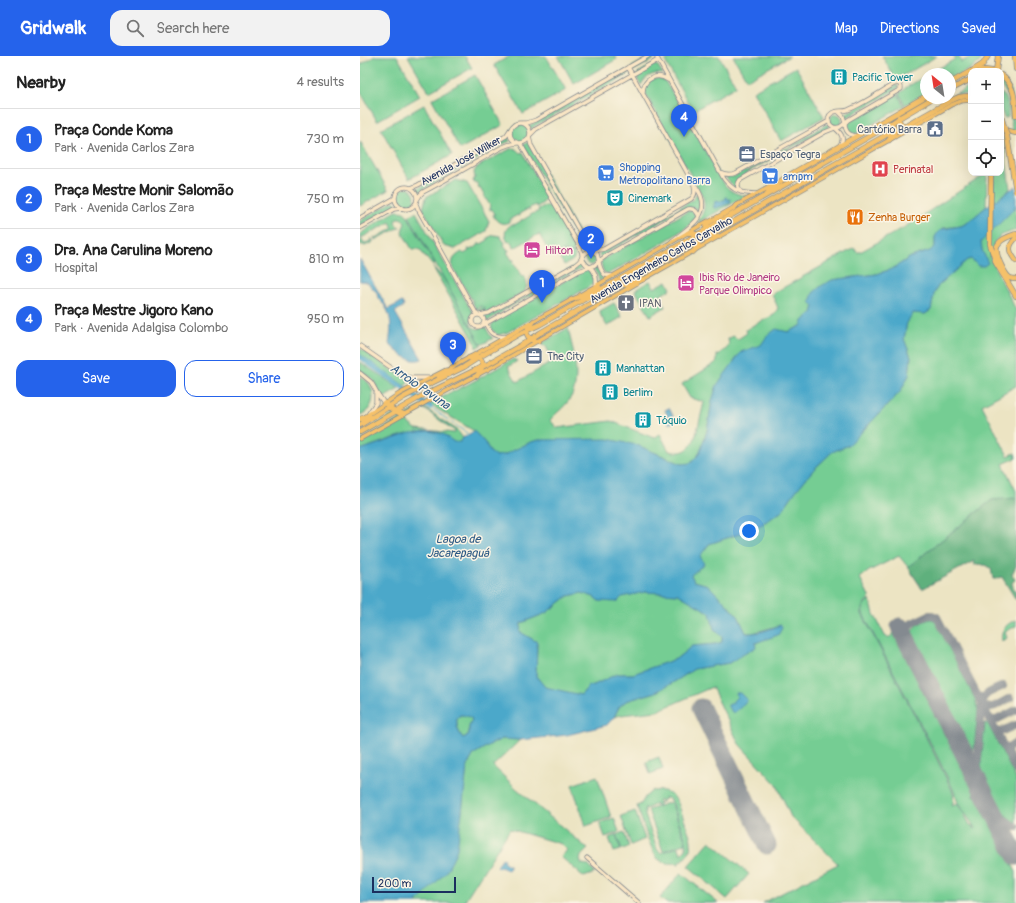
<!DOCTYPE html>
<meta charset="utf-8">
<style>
:root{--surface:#fff;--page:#f2f2f2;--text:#222;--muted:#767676;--line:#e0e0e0;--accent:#2563eb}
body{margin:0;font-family:Pangolin,sans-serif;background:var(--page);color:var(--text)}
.controls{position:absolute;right:12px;top:12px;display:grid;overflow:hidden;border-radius:8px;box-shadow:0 4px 16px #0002}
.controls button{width:36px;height:36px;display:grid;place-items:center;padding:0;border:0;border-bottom:1px solid var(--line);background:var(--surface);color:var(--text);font:20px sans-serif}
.compass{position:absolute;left:560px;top:12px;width:36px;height:36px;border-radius:50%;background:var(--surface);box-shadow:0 4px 16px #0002;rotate:330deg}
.scale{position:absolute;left:12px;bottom:10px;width:84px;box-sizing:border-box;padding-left:4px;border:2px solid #1b2f5e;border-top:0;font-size:11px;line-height:14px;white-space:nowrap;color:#1b2f5e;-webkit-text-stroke:3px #fcf5e5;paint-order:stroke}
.you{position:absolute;left:389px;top:475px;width:14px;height:14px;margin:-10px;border:3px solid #fff;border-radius:50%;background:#1a73e8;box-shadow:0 0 0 6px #1a73e833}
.badge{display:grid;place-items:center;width:26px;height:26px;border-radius:50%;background:var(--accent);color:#fff;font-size:13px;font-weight:700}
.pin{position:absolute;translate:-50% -33px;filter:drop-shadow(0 1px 2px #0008)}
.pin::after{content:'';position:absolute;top:21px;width:14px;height:12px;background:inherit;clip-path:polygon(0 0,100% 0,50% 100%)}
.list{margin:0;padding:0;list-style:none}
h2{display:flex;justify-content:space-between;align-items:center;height:52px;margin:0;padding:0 16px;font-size:17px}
h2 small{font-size:13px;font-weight:400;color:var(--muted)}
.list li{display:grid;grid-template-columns:26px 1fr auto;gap:12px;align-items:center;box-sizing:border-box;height:60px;padding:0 16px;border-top:1px solid var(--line)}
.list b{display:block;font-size:15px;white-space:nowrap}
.list p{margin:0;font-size:13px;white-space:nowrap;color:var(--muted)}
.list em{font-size:13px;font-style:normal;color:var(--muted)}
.actions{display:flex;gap:8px;padding:12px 16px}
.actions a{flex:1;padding:9px 0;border:1px solid var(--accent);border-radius:12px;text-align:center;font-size:14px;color:var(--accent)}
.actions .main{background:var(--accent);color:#fff}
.icon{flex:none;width:22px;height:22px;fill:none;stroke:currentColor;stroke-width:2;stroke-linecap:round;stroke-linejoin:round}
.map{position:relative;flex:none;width:656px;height:847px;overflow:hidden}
header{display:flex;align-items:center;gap:24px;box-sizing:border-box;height:56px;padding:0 20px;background:var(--accent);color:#fff}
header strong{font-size:19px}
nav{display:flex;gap:22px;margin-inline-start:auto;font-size:14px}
.search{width:280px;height:36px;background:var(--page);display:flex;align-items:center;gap:10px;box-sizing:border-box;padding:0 14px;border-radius:12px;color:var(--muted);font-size:15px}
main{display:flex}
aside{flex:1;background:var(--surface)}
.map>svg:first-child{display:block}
</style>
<header>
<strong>Gridwalk</strong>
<div class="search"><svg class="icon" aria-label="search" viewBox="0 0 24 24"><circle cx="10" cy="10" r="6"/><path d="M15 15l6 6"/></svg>Search here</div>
<nav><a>Map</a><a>Directions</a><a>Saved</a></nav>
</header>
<main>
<aside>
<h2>Nearby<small>4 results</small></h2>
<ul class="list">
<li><span class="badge">1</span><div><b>Praça Conde Koma</b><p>Park · Avenida Carlos Zara</p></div><em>730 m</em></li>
<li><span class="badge">2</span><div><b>Praça Mestre Monir Salomão</b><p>Park · Avenida Carlos Zara</p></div><em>750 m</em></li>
<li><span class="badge">3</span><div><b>Dra. Ana Carulina Moreno</b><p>Hospital</p></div><em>810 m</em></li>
<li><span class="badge">4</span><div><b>Praça Mestre Jigoro Kano</b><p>Park · Avenida Adalgisa Colombo</p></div><em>950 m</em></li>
</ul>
<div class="actions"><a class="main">Save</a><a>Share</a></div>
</aside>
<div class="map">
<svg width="656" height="847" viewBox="0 0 656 847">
<rect width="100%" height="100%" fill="#fcf5e5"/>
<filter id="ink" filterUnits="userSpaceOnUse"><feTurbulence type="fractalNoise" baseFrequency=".025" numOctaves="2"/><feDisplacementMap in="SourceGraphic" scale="8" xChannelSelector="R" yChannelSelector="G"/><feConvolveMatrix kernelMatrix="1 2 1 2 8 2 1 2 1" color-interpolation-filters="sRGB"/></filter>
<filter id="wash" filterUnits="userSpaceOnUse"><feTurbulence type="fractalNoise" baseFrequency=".012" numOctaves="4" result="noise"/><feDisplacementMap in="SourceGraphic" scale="16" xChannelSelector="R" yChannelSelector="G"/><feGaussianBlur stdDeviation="0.9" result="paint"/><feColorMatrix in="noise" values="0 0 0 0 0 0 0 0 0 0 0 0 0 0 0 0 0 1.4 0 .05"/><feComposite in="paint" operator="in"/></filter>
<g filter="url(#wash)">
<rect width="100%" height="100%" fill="#ece4c3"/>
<path fill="#74cd93" stroke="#487e78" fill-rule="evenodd" d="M15,0H37L60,40L17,65L0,35V9Z
M48,0H105L112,12L69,36Z
M150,0H186L206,34L163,58L134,9Z
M198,0H255L257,3L214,28Z
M291,0L293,1V4L274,14H272V11Z
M314,0H359L376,30L333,55L305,5Z
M373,0H430L387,24Z
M522,0H577L536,24Z
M594,0H599L601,6L613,0H624C617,12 602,17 590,24V18H569L595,3Z
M294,8L298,10L303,18C293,16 285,21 281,29C278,25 276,22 278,17Z
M436,11L464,61L421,85L393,35Z
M265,15H268V17L267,19L173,71L172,74L169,69L172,68Z
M115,19L143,69L100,93L72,43Z
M566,20V37L545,49L539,37L544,34L545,32Z
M298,22L305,25L318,46L365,129C371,136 377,138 386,140L337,167C343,158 346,153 343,141L284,35C285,27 291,24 298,22Z
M641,24L645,26L650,34L653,60L656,70V75H652L649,42L641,29Z
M536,29L539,30L538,32L486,62L485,58Z
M611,29V39L601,38L588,43Z
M641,37C649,41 648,52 648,61L646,62L644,61L641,54Z
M538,38L544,50L495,78C490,77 488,74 487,69L489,65Z
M64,49L92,99L49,123L21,73Z
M470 64a6 6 0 1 1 12 0a6 6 0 1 1-12 0Z
M151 77a9 9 0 1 1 18 0a9 9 0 1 1-18 0Z
M467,68L470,71L460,77V76L427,94V95L415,102L414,101L388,116V117C381,121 375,124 376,133L372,129L366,121L367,120L373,121L386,114L387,115L413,100V99L425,92L426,93Z
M642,76L650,133L632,147L634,117H641V77Z
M148,81L150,85L145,87L62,134L58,138L55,133L61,131Z
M0,85L28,134L0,150Z
M168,86L223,185L222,187H220L163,89Z
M154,92L157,94L160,97L163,96L165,100V101L181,129H182L185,134L186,142L183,147L177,151L176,149L169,152L170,154H169L168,153L159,158L160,160H158V159L150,163L151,165C143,170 137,167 133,159L135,158L132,153L130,154V152L131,151L126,143H125L124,142L125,141L120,132L119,133L118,132L119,131L116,126L114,127L113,124L115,122L114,116L117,111L150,93Z
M627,117L626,151L607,167L601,170L583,172L575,181V190L570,195L551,201L532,213L517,218L472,224L454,250L452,257L444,264L441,270L428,276L407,280L402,289L381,296L352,345L347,375L339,398L332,407L322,408L277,389L179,384L171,386L144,399L135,400L130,396L126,388L114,375L69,348L114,325L153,303L157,305L148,311L157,326L194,305L185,289L183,290L182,287L208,272C213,296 224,328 206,348C201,354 195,358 190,364L197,372L251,365L294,382L300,378L309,395C329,400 334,388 338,371C340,363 342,355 344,346L330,342L322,328L354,308L357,305V299L360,298V297C367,292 370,293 368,283L373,280L378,283L387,277L386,274L390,271L414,259L418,252L412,238L494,192L497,196H500L545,171Z
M96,124L107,127L129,165L126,175L95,193L84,190L63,153L66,141Z
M37 141a9 9 0 1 1 18 0a9 9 0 1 1-18 0Z
M337,137C340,144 343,149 339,157C338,155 337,153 334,152C326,150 303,165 295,169V170L283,177L282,176L250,195V196L240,201L239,197L248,192V193L281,174V173L293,167H294L321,152L320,151L334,143Z
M34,145L37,149L0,170V165Z
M185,150H191L195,153L212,185L210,188L211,190L214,188L216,189L218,193L215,195V196L210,197L205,195L198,197L195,193L189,196L179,178L154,192L150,185L148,186C143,178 145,173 152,168L154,169L161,165V164L162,163L163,164L171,159V158L172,157L173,158L179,155L178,153Z
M656,150V174L642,179L635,185L630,201L656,254V330L622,349L648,400L655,397L656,402L643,408L656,435V442L632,444L548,511L539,500L509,515L500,522L510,542C504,546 501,551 502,558L566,681L592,734C594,740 594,745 592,750L597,748L602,754L610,769L613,770V773L615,772L598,747L593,733L571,688L503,558C502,551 504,547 510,544L514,558L525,580L527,581C532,582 532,578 533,575L615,736L616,738L614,739V740L617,739L656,816V847H403L478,808L431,761L417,729L379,688L352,631L297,655L261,659L254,661L259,651L266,645L296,636L319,623L334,613L369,607L421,569L392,577H386L378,560L348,529L334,525L331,520L339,500L349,488L394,473L421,456L435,436L453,414L472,396L489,389L540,336L549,319L551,301L544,283L547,266L553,257L565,258L571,254L574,238L578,230L607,204L611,203L627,207L622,194L621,186L648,159Z
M36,155C41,155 44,155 47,159L75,208L73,210L59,193H52L42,176L43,172L45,167C44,163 41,162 37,162L35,166L37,170L40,171L15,184L14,181L16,182L33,172L30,166L1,182L4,188L12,184L11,182L13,185V186L5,190L0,188V178L9,172L13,169Z
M328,155H332C335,157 337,159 336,162C331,173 262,210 248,218C242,217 242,211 241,206L242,204Z
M56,156L114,259L111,264V269C115,274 119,273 125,270L131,281L133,282L121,289L49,160Z
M134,179L140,180L145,187L144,189L147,194L148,193L149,195L147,196L152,204H154V205L153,206L158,214H159L160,215L159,216L162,221L164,220C167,226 168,230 164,236L129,256L124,257L125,251H124L123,257L119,255L122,250H120L117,254L113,248V246L93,212C91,203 95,200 102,196L104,198L109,195L108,193H109L110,194L119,189V187H120L121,188L128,184L127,182Z
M205,196L210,198L215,197C216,204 210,206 204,209L198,199Z
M225 203a6 6 0 1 1 12 0a6 6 0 1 1-12 0Z
M221,207L223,208V211L181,233V234L170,241L169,240L142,255V256L126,266V264L124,260L129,259L140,253L141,254L168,239L167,237L179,231L180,232L207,217L206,215Z
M237,209L242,218L246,221L239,225L238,220L233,212Z
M73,211L84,223L121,289L116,292L115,286Z
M228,213C234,217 236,221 234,228L146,277L138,279L133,275L131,270L134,265L224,214Z
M290,225L294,232L307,225L311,233L299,240L305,251L290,260L275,234Z
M254,247L262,261L247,270L241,260L240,255Z
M0,292L38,318L49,323L47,328L45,330L0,298Z
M0,306L37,331L39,333L25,341H23L20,338L13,324L0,314Z
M0,320C2,322 5,324 8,326C14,334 15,346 8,354C6,356 3,358 0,359Z
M62,350L97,374L103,382L100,386C98,386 96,387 94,386C87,383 85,377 75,376C55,372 20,387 0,394V386ZM63,352L96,376L95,377L56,373L43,363Z
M33,359L36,361L0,382V378Z
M285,536L318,538L351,557L354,573L362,581V586L356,588L332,590L316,603L273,618H257L234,629L229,630L221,639L185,632L176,620L177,586L160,576L161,567L186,557L208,540L222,537L234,541L239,545Z
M571,563L574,564L577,567L615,643L618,654L614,693L613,695H612L611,693L552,578C552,569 563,565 571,563Z
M656,564V570L645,576L647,582L642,585C640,574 646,568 656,564Z
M101,659C105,659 108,660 112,663L109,671V679L103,682C98,675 96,670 97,662Z
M626,667L628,668L656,723V767L649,762L642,756L622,714L621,708L625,668Z
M142,683L160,684L133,710L157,733L228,793L221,800L220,804L222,808L228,809L235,817L224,821L201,801L207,794L201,788L150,773L103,847H57L102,756L107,710L114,698L129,689Z
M299,701L303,713L290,718L286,706Z
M237,720L251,761L226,770L212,729Z
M293,734L294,735C305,733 313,737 318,747L330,780C333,791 329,801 319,806V808H317V807C310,808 304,807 298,803C291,796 281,761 277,750L281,748L285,741ZM305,741L311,744L313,748L326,785V793L322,798L318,791L300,797L297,793L285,759V751L286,753L296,748L297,750L299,749V747L304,745L299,747L298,745L306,743Z
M311,746L326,787L303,795L288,754Z
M275,755L285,783L271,789L261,760Z
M254,762L259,776L245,781L240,767Z
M264,776L269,791L262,793L256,779Z
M256,779L261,794L254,796L249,782Z
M350,785L389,818L367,843L328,810Z
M321,817L358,847H306L300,842Z"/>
<path fill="#5fb07d" stroke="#3d706e" d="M656,442V510L652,518L655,524L652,527L654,534L656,535V544L642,521H641L636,523H633L631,513L625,509H623L621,508L614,509V505L562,533L548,511L632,444Z"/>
<path fill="#4ca8ca" stroke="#346c94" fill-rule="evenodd" d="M656,130V150L648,159L621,186L622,194L628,207L624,210H618L611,203L607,204L578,230L574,238L571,254L565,258L553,257L547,266L544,283L551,301L549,319L540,336L489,389L472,396L453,414L435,436L421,456L394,473L349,488L340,500L344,508L331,519L334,525L348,529L378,560L386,577C398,578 410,573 421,569L422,572L418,579L395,587L396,591L369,607L334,613L319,623L296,636L266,645L259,651L254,661L247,669L207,679L160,684L142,683L129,689L114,698L107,710L102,756L97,793L93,803L86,816L58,845L57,847H0V394L50,377L69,375L83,378L94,386H100L103,382L114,375L126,388L130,396L136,400L144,399L171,386L179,384L247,383L277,389L321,408L331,407L339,398L347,375L352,345L357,329L381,296L401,289L407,280L416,273L428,276L441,270L444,264L452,257L454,250L450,246L453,237L461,230L472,224L517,218L532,213L551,201L570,195L575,190V181L578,176L583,173L601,170L607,167L626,151ZM285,536L318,538L350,557L354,573L362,581V586L356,588L332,590L316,603L273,618H257L234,629L229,630L221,639L185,631L176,620L177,586L160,576L161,567L186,557L208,540L222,537L234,541L239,545L257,546L262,541ZM100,659C105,659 108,660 112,663L111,666L109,671V679L103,682C98,676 96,670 97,662Z
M366,141L368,142V144L371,143L370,147C365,148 363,151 358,151L356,153L353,151L354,150L355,145L360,146L362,144H365Z
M0,203L28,253L42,246L44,250L35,256L62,303C49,308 38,296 29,288C31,275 33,263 25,250C21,245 17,243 17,237L7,226L0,225Z
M309,352L314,362L312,363L314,366L309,368L308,365V361L305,354Z
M376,637H380L387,644L379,653L373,657L368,651V649L373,647V645L377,641Z
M142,802L144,803L143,805L150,810L148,814L141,810L139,812L137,811Z"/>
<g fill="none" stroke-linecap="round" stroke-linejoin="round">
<path stroke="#4ca8ca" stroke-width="1" d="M70,351L108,378"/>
<path stroke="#4ca8ca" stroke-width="5" d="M0,301L70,351"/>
<path stroke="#848a90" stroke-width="8" d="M545,581L548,571L552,567L569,559H572L577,561L656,714
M622,647C622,637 636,634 643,630
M623,650C631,655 642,646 650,642
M629,661L632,664H636L656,654
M635,673L637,675L640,676L656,669
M604,697C607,702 610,705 616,702L618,699
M647,697L648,692L656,687
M619,726L617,722V712L622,649
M634,756L640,761L656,771
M649,785L646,778V773L649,770H654"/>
<path stroke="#848a90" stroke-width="19" d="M540,571L656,800
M341,652L407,789"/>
</g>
</g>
<g filter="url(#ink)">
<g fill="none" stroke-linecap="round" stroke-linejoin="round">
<g stroke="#848a90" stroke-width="5">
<path id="secondary" d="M296,0L364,123C374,136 381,137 397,138
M268,11L334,129C338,132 339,136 341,140C349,162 326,173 312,185
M283,36C283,23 297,16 308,24
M479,56L483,60L485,67L480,71C470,74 464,62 472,57C477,54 483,56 488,54C503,48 519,37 534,28L539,27L541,31V33L488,64L485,67C485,75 488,79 496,80
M150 77a10 10 0 1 1 20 0a10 10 0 1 1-20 0Z
M162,67H167L176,64L288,0
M170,79L176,73L298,4
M169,81L171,89L225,185L230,192L237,198C240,207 238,212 245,219L253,220
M360,116C365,119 370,119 376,117L469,65
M334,129C335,135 336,139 331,143L244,193C235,196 227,191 222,202C224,206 225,209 230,211C235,210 236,208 239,205C242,203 245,201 247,199L328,153C335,152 338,156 339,162
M35 142a11 11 0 1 1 22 0a11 11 0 1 1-22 0Z
M51,132L58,129L139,84L146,80L150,74
M381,136C377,132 377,128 380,124L465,76L475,72C481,77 485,82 480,89
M57,144L60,139L63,136C82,126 101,115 120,104C132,97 144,88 157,87
M56,148L58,153L117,259
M0,162L35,142
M0,172L34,153L42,152
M112 265a6 6 0 1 1 12 0a6 6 0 1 1-12 0Z
M120,259L129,257L215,209C225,202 223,198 218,188L160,87
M125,266C130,278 133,280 145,281
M121,270L219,215L230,211C236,216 237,222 236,230
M0,290L43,320L51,322H68
M0,317L11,326L19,340L24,347
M9,357L16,347V337
M227,802L279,847"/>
</g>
<g stroke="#848a90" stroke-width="5">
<path id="primary" d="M375,150L415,128
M220,239L348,165
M91,312L213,243
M6,360L39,338L86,314
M0,383L77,340L136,309L284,223L591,49L601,45L611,44"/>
</g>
<g stroke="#848a90" stroke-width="6">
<path id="highway" d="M655,0L656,13
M612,15L623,8L628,0
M620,15L625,14L632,15
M636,15L638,0
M641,19C655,29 655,44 656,60
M590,27L611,15
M590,34L611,23
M539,61C538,69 544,71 551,72
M641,72L644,74L656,77
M529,84C534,78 539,73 530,67
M631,117L630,188L636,207L656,240
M408,135L426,121L566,40
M328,177C334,176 341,179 339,186C338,190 336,193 333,196
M656,178C650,180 643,182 639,187C637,189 636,193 637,196C637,202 645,219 650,222C652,223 654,223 656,223
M359,181C350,180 342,176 348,167L374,152L376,150
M656,182C647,191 649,196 656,205
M266,229L284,223
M211,244L224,239L239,231
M174,265L168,272L167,278C169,284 173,285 178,285
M109,302L116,300C120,302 123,306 123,310L117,320
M79,321L93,311
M24,347C30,352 36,357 44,358
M0,363L9,360
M0,369L44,341L65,330L104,311L121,300L159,278L179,269L524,72L539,62L573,42
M0,376L64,339L128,308L165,287L180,277L257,232L528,78L544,71L590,45L599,41L607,40L611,41"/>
</g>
<use href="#secondary" stroke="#fbe6c4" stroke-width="3.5"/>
<use href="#primary" stroke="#f5c16b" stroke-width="3.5"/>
<use href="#highway" stroke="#f5c16b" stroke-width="4.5"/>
<g stroke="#848a90" stroke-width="6" stroke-linecap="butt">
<path id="highway-bridge" d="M641,60L647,80L656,136"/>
</g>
<use href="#highway-bridge" stroke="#f5c16b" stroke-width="4.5"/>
</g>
</g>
<defs>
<g id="building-square" transform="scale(0.9)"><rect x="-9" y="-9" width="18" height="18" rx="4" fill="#0f9aa8" stroke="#fcf5e5"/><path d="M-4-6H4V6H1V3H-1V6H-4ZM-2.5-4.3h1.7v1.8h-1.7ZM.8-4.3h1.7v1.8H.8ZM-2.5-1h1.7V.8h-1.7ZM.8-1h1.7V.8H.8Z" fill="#fff"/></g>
<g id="civic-square" transform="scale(0.9)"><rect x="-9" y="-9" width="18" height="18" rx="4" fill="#5c6f8a" stroke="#fcf5e5"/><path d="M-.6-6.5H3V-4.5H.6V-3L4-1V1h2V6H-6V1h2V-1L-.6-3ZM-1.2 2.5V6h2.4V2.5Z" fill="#fff"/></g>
<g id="office-square" transform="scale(0.9)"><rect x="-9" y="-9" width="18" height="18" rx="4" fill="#5c6f8a" stroke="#fcf5e5"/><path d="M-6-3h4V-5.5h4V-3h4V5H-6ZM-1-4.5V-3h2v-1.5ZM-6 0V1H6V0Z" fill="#fff"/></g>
<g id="hospital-square" transform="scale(0.9)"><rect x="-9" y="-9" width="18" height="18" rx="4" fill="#e0444e" stroke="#fcf5e5"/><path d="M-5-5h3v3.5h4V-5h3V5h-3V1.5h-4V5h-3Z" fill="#fff"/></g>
<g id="supermarket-square" transform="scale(0.9)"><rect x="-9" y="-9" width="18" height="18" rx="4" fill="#3f7fe0" stroke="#fcf5e5"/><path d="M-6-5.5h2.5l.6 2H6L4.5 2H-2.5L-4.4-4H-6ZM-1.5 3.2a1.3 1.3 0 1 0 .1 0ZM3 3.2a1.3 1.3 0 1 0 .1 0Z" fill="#fff"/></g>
<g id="theatre-square" transform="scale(0.9)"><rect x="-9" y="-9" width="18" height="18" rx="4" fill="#0f9aa8" stroke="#fcf5e5"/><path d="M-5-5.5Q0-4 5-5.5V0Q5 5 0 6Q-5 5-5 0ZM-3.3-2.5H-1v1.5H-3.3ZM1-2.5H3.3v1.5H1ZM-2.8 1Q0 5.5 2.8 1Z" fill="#fff"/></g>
<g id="restaurant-square" transform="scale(0.9)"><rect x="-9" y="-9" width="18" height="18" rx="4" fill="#e8710a" stroke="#fcf5e5"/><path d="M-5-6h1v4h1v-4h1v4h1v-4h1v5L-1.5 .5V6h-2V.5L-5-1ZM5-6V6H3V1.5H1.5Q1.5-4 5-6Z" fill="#fff"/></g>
<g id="hotel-square" transform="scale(0.9)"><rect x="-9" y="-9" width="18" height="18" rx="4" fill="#d1479c" stroke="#fcf5e5"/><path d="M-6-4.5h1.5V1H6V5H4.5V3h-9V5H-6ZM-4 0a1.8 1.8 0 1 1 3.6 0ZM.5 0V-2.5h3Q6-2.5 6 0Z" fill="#fff"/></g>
<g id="church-square" transform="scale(0.9)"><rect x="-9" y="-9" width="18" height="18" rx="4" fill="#6b7280" stroke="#fcf5e5"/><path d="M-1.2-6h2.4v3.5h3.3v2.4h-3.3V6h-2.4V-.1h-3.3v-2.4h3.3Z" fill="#fff"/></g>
</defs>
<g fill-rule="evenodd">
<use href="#building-square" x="479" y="21"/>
<use href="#civic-square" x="575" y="73"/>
<use href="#office-square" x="387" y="98"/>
<use href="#hospital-square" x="520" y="113"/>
<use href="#supermarket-square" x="246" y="117"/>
<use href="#supermarket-square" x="410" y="120"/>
<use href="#theatre-square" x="255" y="142"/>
<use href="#restaurant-square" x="495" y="161"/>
<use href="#hotel-square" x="172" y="194"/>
<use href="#hotel-square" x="326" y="227"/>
<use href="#church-square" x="266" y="247"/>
<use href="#office-square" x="174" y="300"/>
<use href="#building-square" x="243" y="312"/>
<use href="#building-square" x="250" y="336"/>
<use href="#building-square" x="283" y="364"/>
</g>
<g text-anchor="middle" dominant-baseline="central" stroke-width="3" stroke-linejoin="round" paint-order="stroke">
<g font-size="11" fill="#0d838f" stroke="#fcf5e5" text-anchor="start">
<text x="492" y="21">Pacific Tower</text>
<text x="268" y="142">Cinemark</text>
<text x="256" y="312">Manhattan</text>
<text x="263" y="336">Berlim</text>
<text x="296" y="364">Tóquio</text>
</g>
<g font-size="11" fill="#4e5e75" stroke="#fcf5e5" text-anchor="start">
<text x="562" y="73" text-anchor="end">Cartório Barra</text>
<text x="400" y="98">Espaço Tegra</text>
<text x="187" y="300">The City</text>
</g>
<g font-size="11" fill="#1b2f5e" stroke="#fcf5e5">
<text transform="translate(101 105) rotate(-29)">Avenida José Wilker</text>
<text transform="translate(301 204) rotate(-30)">Avenida Engenheiro Carlos Carvalho</text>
</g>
<g font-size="11" fill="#366cbe" stroke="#fcf5e5" text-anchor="start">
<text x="259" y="111">Shopping<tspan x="259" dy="13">Metropolitano Barra</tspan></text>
<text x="423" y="120">ampm</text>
</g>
<g font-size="11" fill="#be3a42" stroke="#fcf5e5" text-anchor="start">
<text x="533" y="113">Perinatal</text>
</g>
<g font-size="11" fill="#c56008" stroke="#fcf5e5" text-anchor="start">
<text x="508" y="161">Zenha Burger</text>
</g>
<g font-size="11" fill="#b23c85" stroke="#fcf5e5" text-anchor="start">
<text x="185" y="194">Hilton</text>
<text x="339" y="221">Ibis Rio de Janeiro<tspan x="339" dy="13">Parque Olimpico</tspan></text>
</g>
<g font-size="11" fill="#5b616d" stroke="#fcf5e5" text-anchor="start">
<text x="279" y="247">IPAN</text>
</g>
<g font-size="12" font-style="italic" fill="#2c5984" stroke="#fcf5e5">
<text transform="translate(60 331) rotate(35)">Arroio Pavuna</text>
<text x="98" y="483">Lagoa de<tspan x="98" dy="14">Jacarepaguá</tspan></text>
</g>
</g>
</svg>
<div class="controls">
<button>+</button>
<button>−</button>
<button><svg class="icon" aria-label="locate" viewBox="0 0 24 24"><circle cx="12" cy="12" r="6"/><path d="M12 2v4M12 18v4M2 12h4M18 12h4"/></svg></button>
</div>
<svg class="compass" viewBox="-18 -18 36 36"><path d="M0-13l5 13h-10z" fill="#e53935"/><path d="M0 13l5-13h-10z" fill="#767676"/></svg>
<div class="scale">200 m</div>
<div class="you"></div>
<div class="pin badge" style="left:182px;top:247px">1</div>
<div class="pin badge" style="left:231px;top:203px">2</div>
<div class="pin badge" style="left:93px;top:309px">3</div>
<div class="pin badge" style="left:324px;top:81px">4</div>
</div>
</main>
